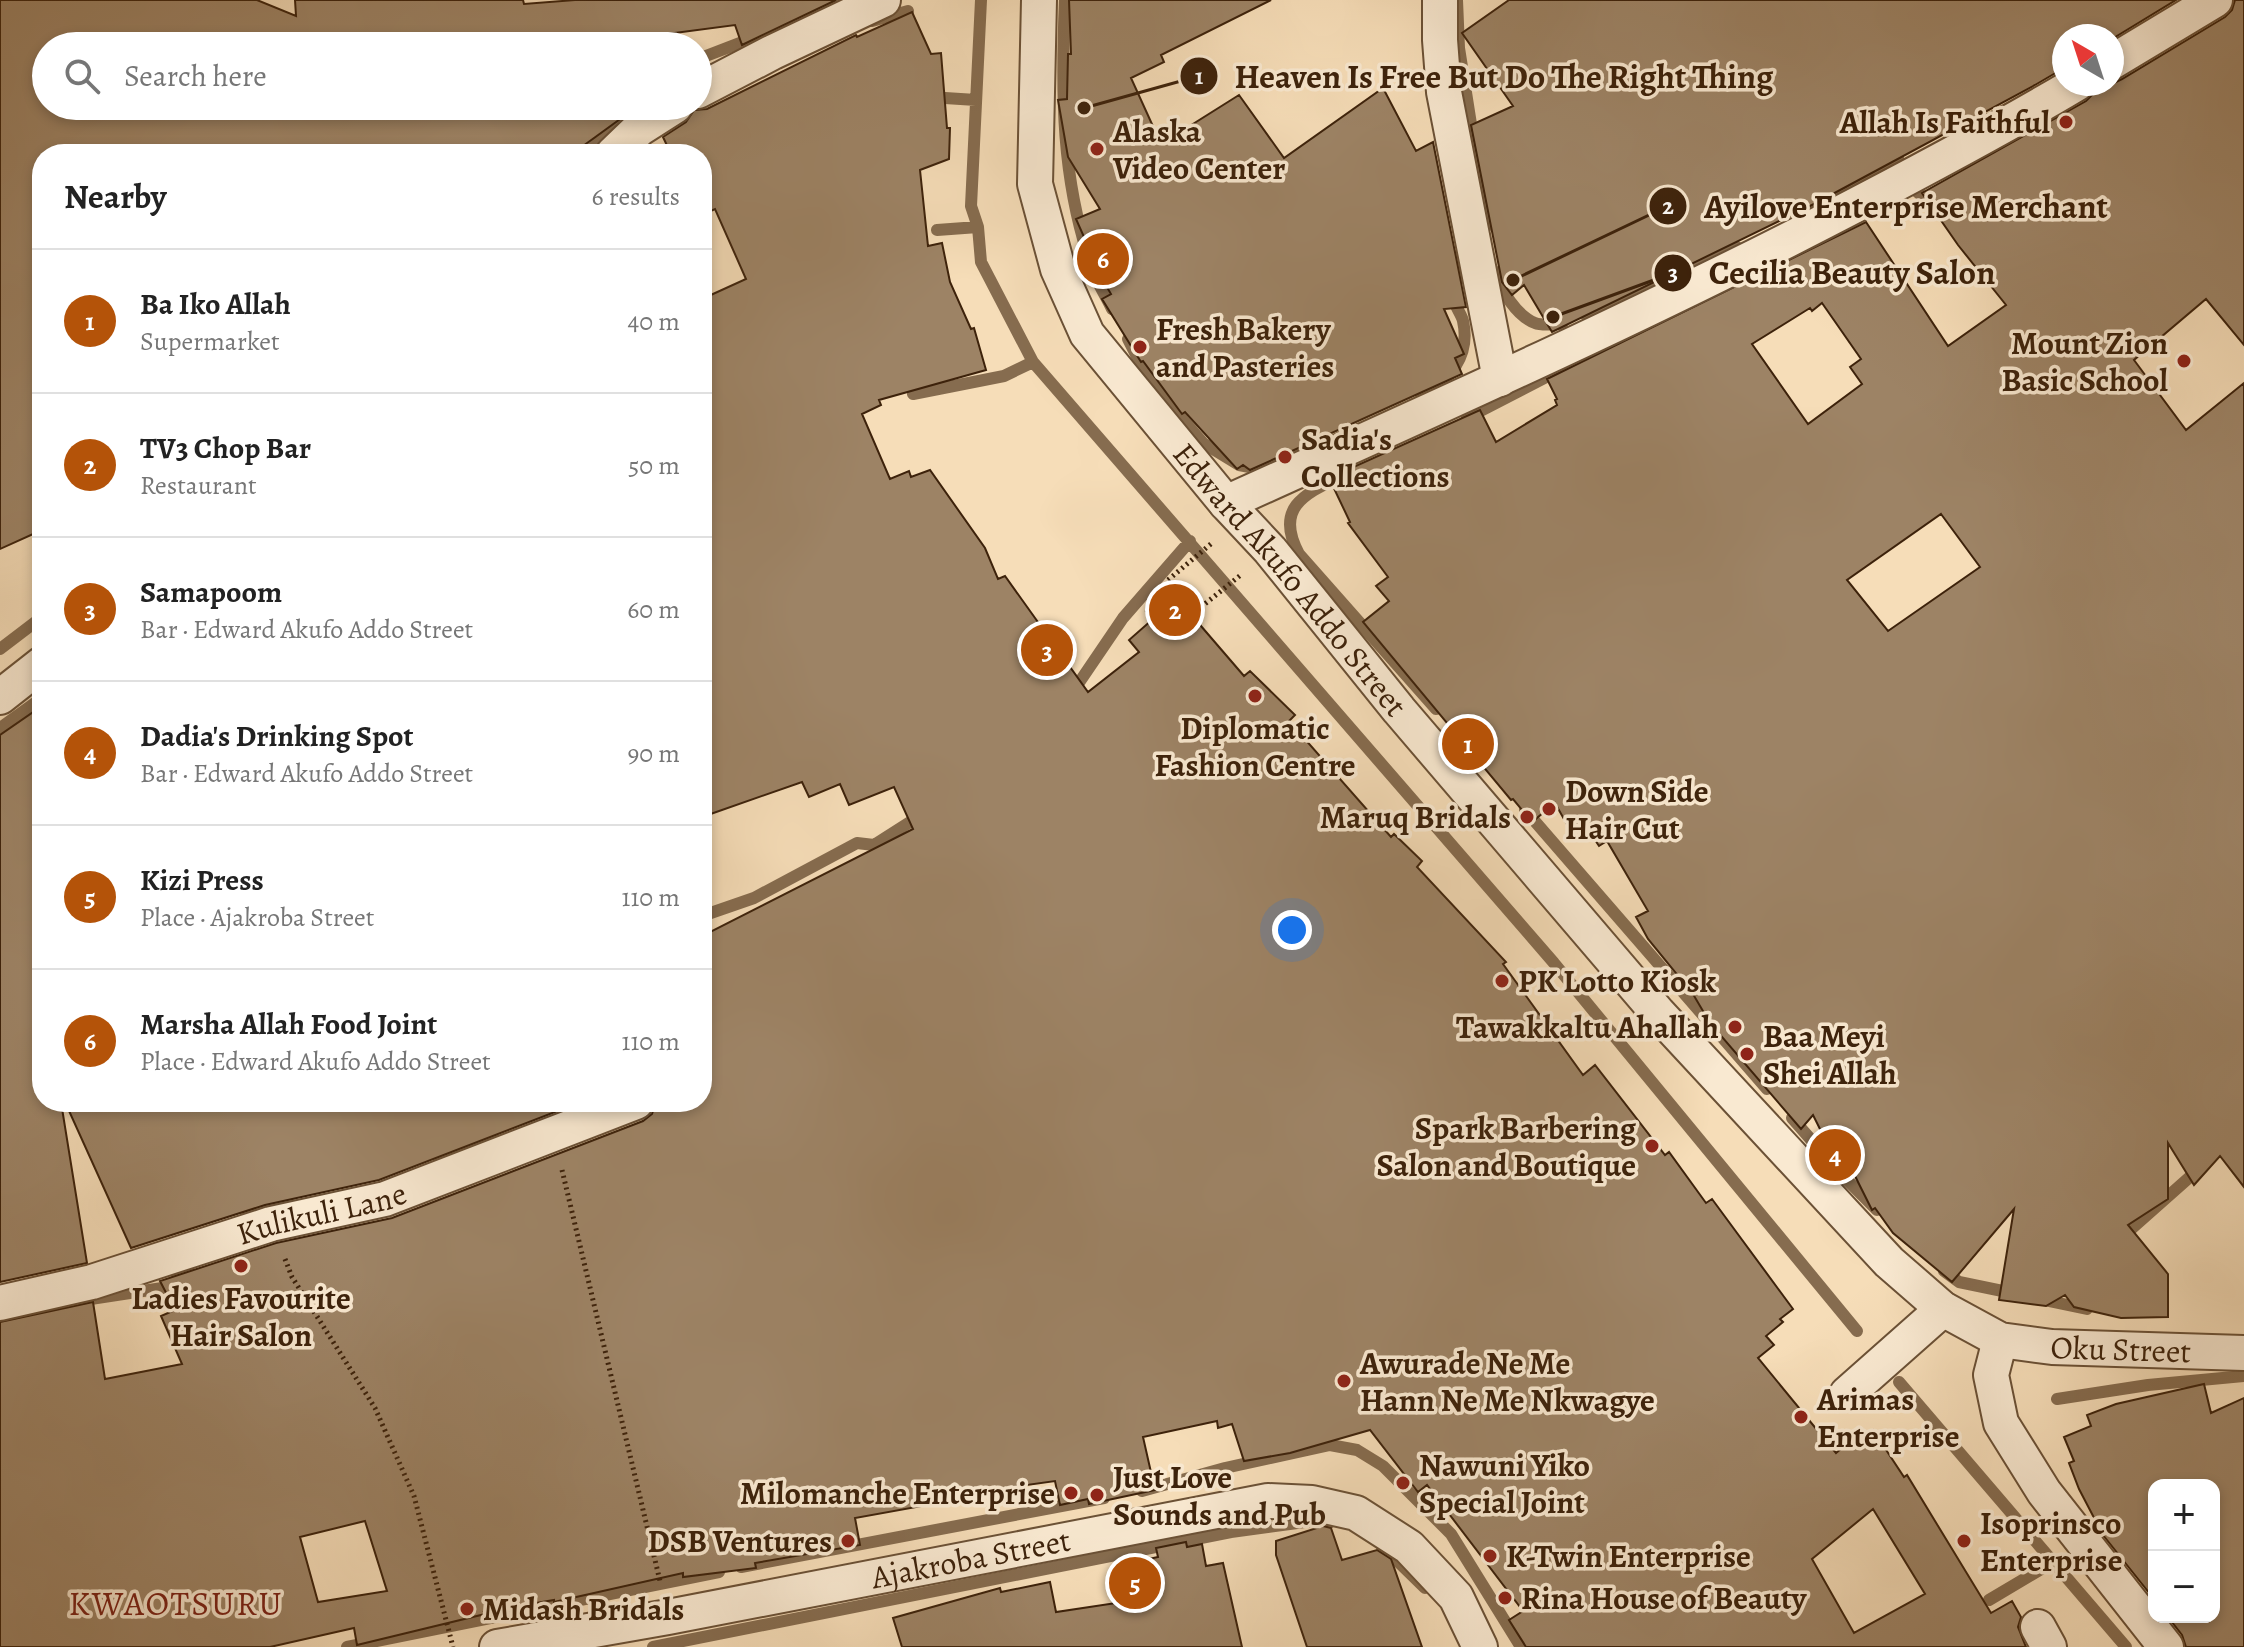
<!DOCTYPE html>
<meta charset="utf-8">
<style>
:root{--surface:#fff;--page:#f6f6f6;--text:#222;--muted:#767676;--line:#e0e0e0;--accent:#b45309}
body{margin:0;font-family:Alegreya,serif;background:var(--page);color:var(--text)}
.controls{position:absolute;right:24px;bottom:24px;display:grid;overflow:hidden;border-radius:16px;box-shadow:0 4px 12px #0003}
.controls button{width:72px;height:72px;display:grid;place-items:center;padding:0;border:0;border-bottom:2px solid var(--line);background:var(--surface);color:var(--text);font:40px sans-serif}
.compass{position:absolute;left:2052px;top:24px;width:72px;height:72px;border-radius:50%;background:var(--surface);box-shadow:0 4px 12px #0003;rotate:321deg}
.you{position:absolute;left:1292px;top:930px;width:28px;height:28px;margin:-20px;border:6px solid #fff;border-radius:50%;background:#1a73e8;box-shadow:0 0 0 12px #1a73e833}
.badge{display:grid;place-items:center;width:52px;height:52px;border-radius:50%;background:var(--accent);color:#fff;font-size:26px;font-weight:700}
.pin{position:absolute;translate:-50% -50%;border:4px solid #fff;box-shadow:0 2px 8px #0006}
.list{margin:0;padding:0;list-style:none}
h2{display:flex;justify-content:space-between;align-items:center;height:104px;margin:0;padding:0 32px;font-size:34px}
h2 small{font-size:26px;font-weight:400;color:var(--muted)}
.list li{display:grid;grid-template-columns:52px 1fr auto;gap:24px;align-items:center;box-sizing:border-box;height:144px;padding:0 32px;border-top:2px solid var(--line)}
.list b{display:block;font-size:30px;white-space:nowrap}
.list p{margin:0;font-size:26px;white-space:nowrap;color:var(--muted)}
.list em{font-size:26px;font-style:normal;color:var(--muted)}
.icon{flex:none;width:44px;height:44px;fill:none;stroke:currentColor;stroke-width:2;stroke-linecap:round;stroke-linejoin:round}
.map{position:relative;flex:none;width:2244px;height:1647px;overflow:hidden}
.search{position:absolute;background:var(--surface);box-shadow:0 4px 12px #0003;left:32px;top:32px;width:680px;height:88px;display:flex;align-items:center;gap:20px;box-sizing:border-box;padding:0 28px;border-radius:44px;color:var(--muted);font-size:30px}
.panel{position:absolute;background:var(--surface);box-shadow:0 4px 12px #0003;left:32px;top:144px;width:680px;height:968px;border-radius:32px}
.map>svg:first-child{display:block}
</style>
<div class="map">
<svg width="2244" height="1647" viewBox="0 0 2244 1647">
<rect width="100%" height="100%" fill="#f6ddb8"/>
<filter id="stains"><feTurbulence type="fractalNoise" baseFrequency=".0025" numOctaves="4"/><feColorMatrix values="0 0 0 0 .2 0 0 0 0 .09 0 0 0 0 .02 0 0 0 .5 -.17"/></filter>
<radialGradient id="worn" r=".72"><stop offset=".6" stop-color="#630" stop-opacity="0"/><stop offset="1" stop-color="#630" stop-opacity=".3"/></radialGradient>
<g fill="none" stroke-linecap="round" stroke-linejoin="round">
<path stroke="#866c4f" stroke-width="12" d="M981,0L971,206L978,227L981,262L1033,362L1554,963L1857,1331
M1065,0C1061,92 1061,182 1093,270C1097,283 1106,296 1112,309
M1457,0L1459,48L1487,226
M872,21L908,11
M698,59L800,20L843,0
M945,98L976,100
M585,154L640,106
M1915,190L1930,203
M1811,210L1898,158
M937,230L978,227
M1496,272C1500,290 1517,316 1535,323C1542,326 1554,324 1562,324
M1758,276L1830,237
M1586,315L1737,247
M1635,333L1695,307
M1128,339L1150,382L1203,443L1239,465L1255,468L1299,453
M913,394L1004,376L1033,362
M1421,398C1449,380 1471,357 1463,321C1461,313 1454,306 1454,298C1454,282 1462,270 1460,254
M1467,418L1589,355
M1345,474C1307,493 1273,506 1299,554L1436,709
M0,649L42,617
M1072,693L1123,618L1190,541
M0,728L42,698
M1525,810L1767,1089
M702,916L754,898L857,843L874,845L921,815
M1792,1118L1842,1175L1877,1210
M440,1160L493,1139
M246,1217L269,1205H293
M2121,1238L2200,1168
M1944,1271L1959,1282L2017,1294
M2039,1299L2087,1309
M84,1300L169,1287L196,1258
M1899,1382L2126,1647
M2057,1399L2148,1385L2244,1376
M1142,1491L1225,1468L1330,1445L1357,1450L1383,1466L1451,1534L1521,1647
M1381,1545L1425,1588
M741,1567L1104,1498
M1989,1600L2053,1562
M347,1647L719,1572
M653,1647L1231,1532L1312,1521L1329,1523"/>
</g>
<path fill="#9d8365" stroke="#3d220b" stroke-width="2" fill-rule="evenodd" d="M0,0H257L296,16L295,0H523L524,4L575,0H836L742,45L735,25L667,34L502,45V40L388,46H46V106H638L572,154H42V530L0,549Z
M1069,0H1271L1161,55L1164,62L1131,78L1161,144L1239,95L1284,158L1383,88L1416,151L1433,142L1466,307L1444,309L1464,354L1455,358L1462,374L1250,470L1243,465L1237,469L1185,412L1182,414L1143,361L1141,362L1102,299L1111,294L1104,282L1076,219L1100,209L1068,157L1058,100L1067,99L1068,54H1071Z
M1509,0H2176L2112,39V36H2064V68L2035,85L1816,203L1552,332L1524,285L1512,295L1502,282L1471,125L1513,106L1462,33Z
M2235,0H2244V345L2206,299L2134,360L2186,430L2244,383V1187L2220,1156L2194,1185L2168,1143V1199L2128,1225L2168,1274V1317L2121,1318L2074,1307L2065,1295L2046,1306L1999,1300L2014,1209L1952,1282L1893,1233L1875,1208L1872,1210L1841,1148L1832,1153L1813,1115L1801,1129L1710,1023L1693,994L1648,939L1636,917L1648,911L1607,841L1599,846L1589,831L1574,837L1555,803L1532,822L1513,799L1511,800L1363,622L1389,601L1376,586L1388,577L1348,523L1350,522L1329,478L1480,410L1496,442L1557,405L1555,400L1557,399L1547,379L1866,222L1948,346L2006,305L1958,245L1922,193L2086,101L2093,94L2096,84H2112L2122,79L2225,17L2232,10ZM1822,303L1861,359L1850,367L1862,384L1808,424L1752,344L1810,308L1812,311ZM1941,514L1980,567L1888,631L1847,580Z
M912,12L931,54L941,53L947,128H950L949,159L920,170L928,246L942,243L950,282L971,329L974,328L986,370L879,400L881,405L862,414L890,479L909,471L911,477L930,470L985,548L998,579L1005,576L1088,692L1139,652L1129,640L1153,619L1146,611L1170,590L1244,676L1250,671L1295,715L1289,721L1391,837L1394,834L1422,861L1417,867L1506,962L1503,964L1583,1075L1595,1065L1665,1155L1669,1152L1706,1203L1712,1199L1793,1309L1780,1319L1783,1322L1766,1336L1774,1345L1758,1358L1836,1453L1849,1442L1850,1444L1873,1430L1904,1477L1907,1475L1991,1613L2012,1601L2021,1617L2018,1627L2026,1647H1526L1509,1620L1523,1611L1427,1485L1418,1492L1370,1430L1290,1453L1244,1461L1232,1424L1218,1428L1217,1421L1143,1437L1155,1490L1089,1504L1088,1499L1060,1505L1055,1481L983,1491V1495L855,1518L860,1545L755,1563L756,1568L683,1577V1573L554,1602V1600L484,1612L485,1614L357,1645L354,1628L270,1647H0V1322L93,1302L105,1379L182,1364L161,1316L175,1310L160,1281L276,1243L392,1218L643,1121L652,1114L656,1102H702V1083L710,1079L702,1058V936L913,829L894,787L849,805L840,784L809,797L802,782L702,817V299L746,279L715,209L702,215V154H671L663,137L686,122L694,110L707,109L856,35L857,37ZM1873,1509L1925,1594L1854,1633L1812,1559ZM365,1521L387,1591L318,1602L300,1537Z
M42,706V1102H61L87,1263L0,1282V735Z
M65,1102H581L379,1180L265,1205L131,1248Z
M2204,1384L2211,1413L2244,1398V1647H2186L2182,1635L2168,1617H2214V1485H2154V1599L2103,1535L2079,1489L2069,1463L2074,1461L2064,1437L2091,1426L2087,1415L2116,1404Z
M1323,1526L1331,1528L1342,1560L1377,1550L1391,1559L1422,1647H1307L1276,1555V1541Z
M1186,1542L1187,1547L1202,1544L1206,1566L1223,1563L1242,1647H902L893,1618L1000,1588L1001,1592L1050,1582L1056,1612L1123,1602L1116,1566L1158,1557L1156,1548Z"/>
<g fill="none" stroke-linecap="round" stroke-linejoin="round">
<g stroke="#6b5136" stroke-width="38">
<g id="street">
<path id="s1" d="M1039,0L1035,184L1058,269L1087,334L1226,503L1270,550L1399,710L1658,1013L1889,1262L1943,1309L2000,1340L2052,1347L2244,1353"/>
<path d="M1440,0V40L1444,92L1500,379"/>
<path d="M2112,62L2215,0"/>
<path d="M698,91L773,52L883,0"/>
<path d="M613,154L639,129L675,106"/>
<path d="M1226,503C1427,412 1629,322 1825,221C1910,177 1994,133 2076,84"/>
<path d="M0,697L42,664"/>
<path id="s2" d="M0,1303L92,1282L271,1224L385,1199L636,1102"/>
<path d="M2000,1340L1991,1375L2001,1423L2044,1492L2166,1647"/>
<path d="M1847,1394L1943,1309"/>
<path d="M2038,1627L2049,1647"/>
<path id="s3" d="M497,1647L668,1617L1268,1501L1312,1503L1356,1513L1409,1547L1456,1597L1480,1647"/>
</g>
</g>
<path stroke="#3d220b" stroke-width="5" stroke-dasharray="2 4" stroke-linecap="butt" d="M1168,580L1212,543
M1196,611L1242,574
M562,1170L660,1581
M285,1259L292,1277L375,1408L414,1496L453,1647"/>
<use href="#street" stroke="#f9e9d1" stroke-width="34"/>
</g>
<g fill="#8f2418" stroke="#f9e9d1" stroke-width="3">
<circle cx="2066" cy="122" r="8"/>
<circle cx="1097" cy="149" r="8"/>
<circle cx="1140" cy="347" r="8"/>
<circle cx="2184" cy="361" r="8"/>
<circle cx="1285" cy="457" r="8"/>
<circle cx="1255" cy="696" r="8"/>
<circle cx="1549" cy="809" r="8"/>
<circle cx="1527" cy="817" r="8"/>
<circle cx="1502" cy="981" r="8"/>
<circle cx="1735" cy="1027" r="8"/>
<circle cx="1747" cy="1054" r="8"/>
<circle cx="1652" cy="1146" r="8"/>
<circle cx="241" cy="1266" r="8"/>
<circle cx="1344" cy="1381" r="8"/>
<circle cx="1801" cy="1417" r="8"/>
<circle cx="1403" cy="1483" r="8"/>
<circle cx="1071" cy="1493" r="8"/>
<circle cx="1097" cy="1495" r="8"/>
<circle cx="848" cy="1541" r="8"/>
<circle cx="1964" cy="1541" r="8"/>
<circle cx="1490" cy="1556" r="8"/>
<circle cx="1505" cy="1598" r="8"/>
<circle cx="467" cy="1609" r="8"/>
</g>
<g text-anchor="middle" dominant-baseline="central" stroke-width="7" stroke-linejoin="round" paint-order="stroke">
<g font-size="32" font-weight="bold" fill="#3d220b" stroke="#f9e9d1" text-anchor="start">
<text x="2050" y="122" text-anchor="end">Allah Is Faithful</text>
<text x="1113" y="131">Alaska<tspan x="1113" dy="37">Video Center</tspan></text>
<text x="1156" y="329">Fresh Bakery<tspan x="1156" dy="37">and Pasteries</tspan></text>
<text x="2168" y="343" text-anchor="end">Mount Zion<tspan x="2168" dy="37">Basic School</tspan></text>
<text x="1301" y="439">Sadia's<tspan x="1301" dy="37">Collections</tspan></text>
<text x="1255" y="728" text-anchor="middle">Diplomatic<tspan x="1255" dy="37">Fashion Centre</tspan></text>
<text x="1565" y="791">Down Side<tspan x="1565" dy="37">Hair Cut</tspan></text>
<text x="1511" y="817" text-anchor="end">Maruq Bridals</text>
<text x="1518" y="981">PK Lotto Kiosk</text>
<text x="1719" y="1027" text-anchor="end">Tawakkaltu Ahallah</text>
<text x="1763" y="1036">Baa Meyi<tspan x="1763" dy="37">Shei Allah</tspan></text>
<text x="1636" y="1128" text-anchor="end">Spark Barbering<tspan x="1636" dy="37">Salon and Boutique</tspan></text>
<text x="241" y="1298" text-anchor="middle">Ladies Favourite<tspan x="241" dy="37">Hair Salon</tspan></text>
<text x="1360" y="1363">Awurade Ne Me<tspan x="1360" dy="37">Hann Ne Me Nkwagye</tspan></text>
<text x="1817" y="1399">Arimas<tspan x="1817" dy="37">Enterprise</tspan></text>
<text x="1419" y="1465">Nawuni Yiko<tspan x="1419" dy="37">Special Joint</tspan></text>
<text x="1113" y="1477">Just Love<tspan x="1113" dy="37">Sounds and Pub</tspan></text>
<text x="1055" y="1493" text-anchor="end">Milomanche Enterprise</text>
<text x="1980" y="1523">Isoprinsco<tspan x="1980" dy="37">Enterprise</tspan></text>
<text x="832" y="1541" text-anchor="end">DSB Ventures</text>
<text x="1506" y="1556">K-Twin Enterprise</text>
<text x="1521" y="1598">Rina House of Beauty</text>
<text x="483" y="1609">Midash Bridals</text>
</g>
<g font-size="32" fill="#3d220b" stroke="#f9e9d1">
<text stroke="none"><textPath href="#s1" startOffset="662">Edward Akufo Addo Street</textPath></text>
<text stroke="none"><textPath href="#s2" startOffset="334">Kulikuli Lane</textPath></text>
<text stroke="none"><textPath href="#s1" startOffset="1828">Oku Street</textPath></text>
<text stroke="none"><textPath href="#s3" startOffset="482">Ajakroba Street</textPath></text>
</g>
<g font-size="34" letter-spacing="2" fill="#7a1f14" stroke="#f9e9d1">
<text x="176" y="1603">KWAOTSURU</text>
</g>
</g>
<path fill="none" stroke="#3d220b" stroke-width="3" d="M1084 108L1199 76M1513 280L1668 206M1553 317L1673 273"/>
<g fill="#3d220b" stroke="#f9e9d1" stroke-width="3">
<circle cx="1084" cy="108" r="8"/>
<circle cx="1513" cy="280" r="8"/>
<circle cx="1553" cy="317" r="8"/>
<circle cx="1199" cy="76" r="20"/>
<circle cx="1668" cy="206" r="20"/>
<circle cx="1673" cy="273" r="20"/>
</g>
<g font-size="24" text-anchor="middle" font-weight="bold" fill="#fff">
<text x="1199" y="84">1</text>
<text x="1668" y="214">2</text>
<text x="1673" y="281">3</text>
</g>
<g font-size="34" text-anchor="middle" font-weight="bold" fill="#3d220b" stroke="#f9e9d1" stroke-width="7" stroke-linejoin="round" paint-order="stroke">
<text x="1504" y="88">Heaven Is Free But Do The Right Thing</text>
<text x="1906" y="218">Ayilove Enterprise Merchant</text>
<text x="1852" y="284">Cecilia Beauty Salon</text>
</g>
<rect width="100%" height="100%" filter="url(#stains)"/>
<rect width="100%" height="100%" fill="url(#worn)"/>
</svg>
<div class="controls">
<button>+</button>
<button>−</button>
</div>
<svg class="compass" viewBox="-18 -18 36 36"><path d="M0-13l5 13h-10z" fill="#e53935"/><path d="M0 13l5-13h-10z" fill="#767676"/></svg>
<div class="you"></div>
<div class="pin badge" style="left:1468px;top:744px">1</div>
<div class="pin badge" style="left:1175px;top:610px">2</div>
<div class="pin badge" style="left:1047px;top:650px">3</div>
<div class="pin badge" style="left:1835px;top:1155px">4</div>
<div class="pin badge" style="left:1135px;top:1583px">5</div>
<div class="pin badge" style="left:1103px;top:259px">6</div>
<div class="search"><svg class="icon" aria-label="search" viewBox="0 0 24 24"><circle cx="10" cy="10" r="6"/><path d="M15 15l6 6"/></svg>Search here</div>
<section class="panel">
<h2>Nearby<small>6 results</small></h2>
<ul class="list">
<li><span class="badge">1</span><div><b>Ba Iko Allah</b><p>Supermarket</p></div><em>40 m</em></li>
<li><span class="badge">2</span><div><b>TV3 Chop Bar</b><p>Restaurant</p></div><em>50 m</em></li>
<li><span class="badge">3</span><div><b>Samapoom</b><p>Bar · Edward Akufo Addo Street</p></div><em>60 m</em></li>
<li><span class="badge">4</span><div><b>Dadia's Drinking Spot</b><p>Bar · Edward Akufo Addo Street</p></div><em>90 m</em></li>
<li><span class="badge">5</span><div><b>Kizi Press</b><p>Place · Ajakroba Street</p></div><em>110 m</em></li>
<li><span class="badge">6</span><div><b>Marsha Allah Food Joint</b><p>Place · Edward Akufo Addo Street</p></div><em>110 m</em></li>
</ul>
</section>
</div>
